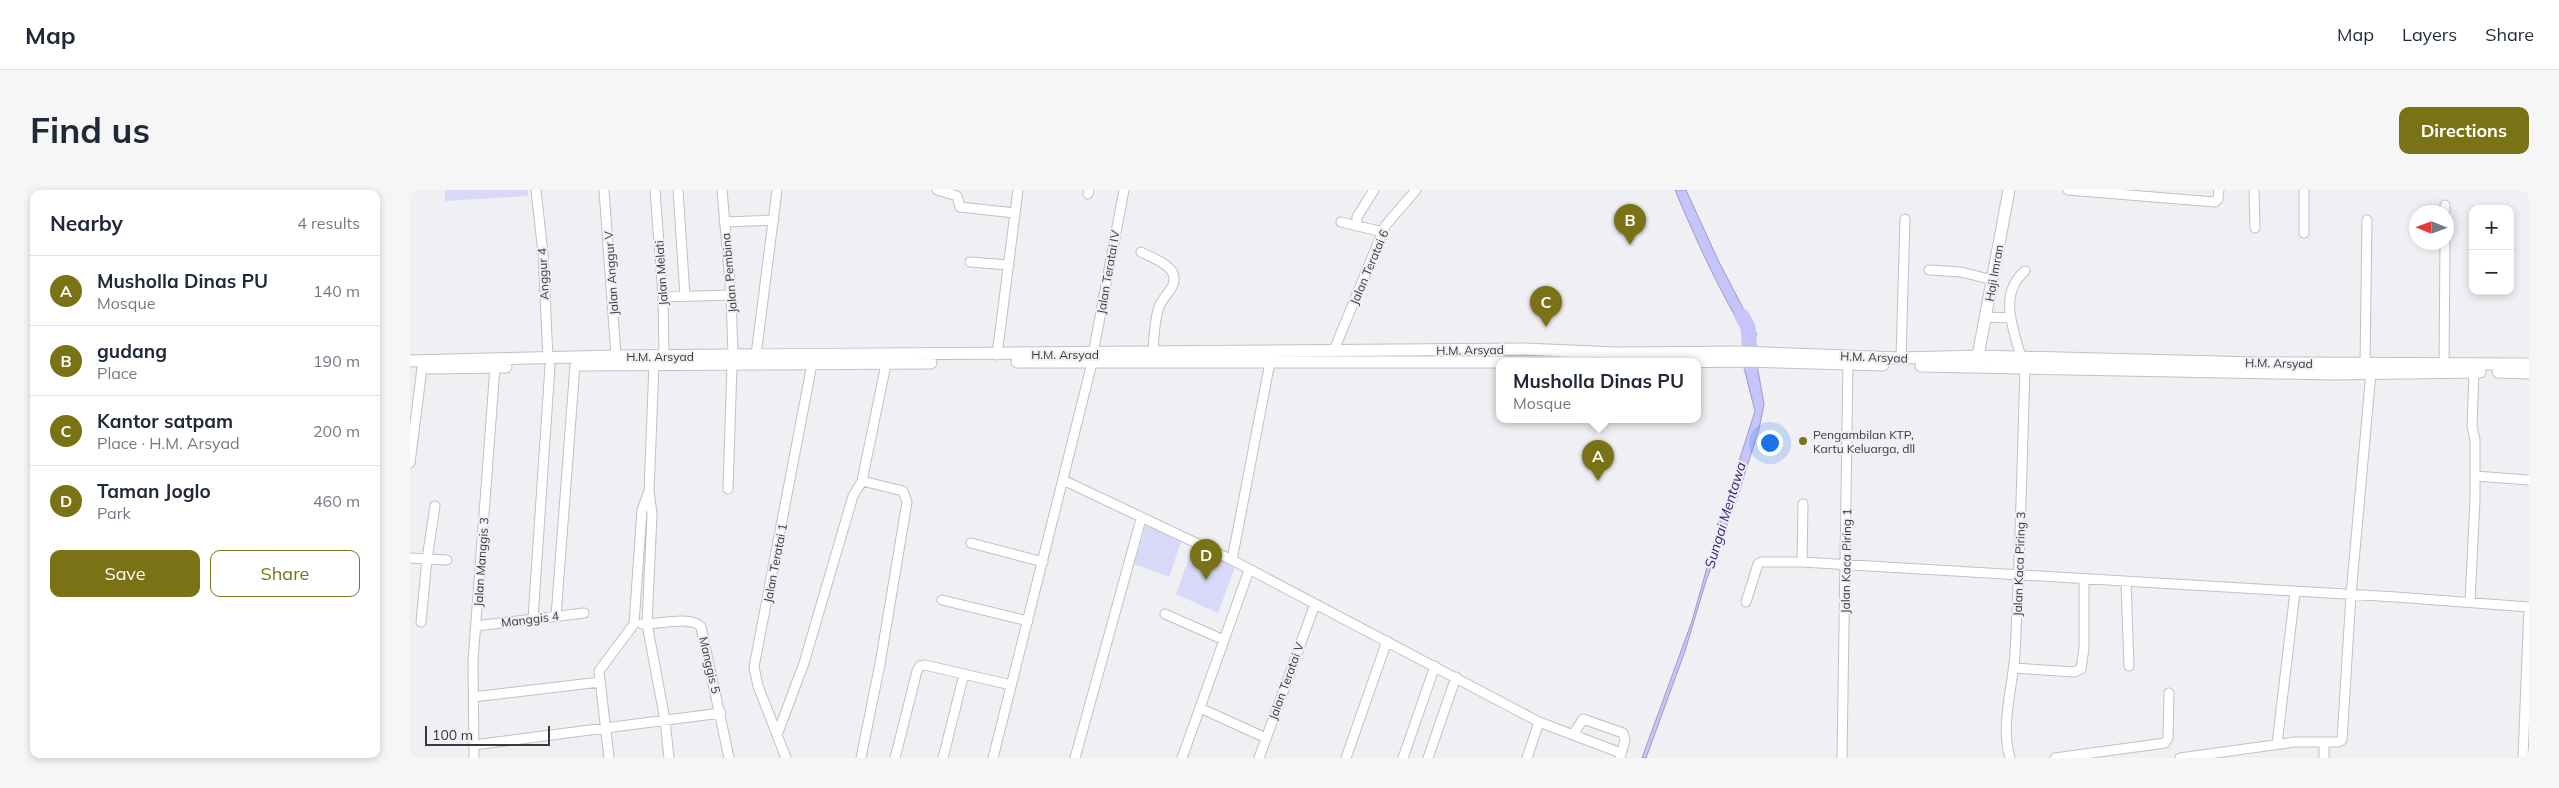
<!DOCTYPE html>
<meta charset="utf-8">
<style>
:root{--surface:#fff;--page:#f6f6f7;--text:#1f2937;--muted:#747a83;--line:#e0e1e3;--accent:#7a7316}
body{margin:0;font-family:Mulish,sans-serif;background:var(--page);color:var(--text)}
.controls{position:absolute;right:15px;top:15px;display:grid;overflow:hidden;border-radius:10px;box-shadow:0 2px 8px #0003}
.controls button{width:45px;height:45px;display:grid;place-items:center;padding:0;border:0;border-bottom:1px solid var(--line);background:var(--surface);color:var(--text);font:25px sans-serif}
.compass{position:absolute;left:1999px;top:15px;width:45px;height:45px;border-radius:50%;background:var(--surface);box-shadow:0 2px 8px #0003;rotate:271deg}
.scale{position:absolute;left:15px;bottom:12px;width:125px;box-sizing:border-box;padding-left:5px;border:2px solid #39393a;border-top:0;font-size:14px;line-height:18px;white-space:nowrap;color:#39393a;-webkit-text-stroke:4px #efeff4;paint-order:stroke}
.you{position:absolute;left:1359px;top:252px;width:18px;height:18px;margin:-12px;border:4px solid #fff;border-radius:50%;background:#1a73e8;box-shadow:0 0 0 8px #1a73e833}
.badge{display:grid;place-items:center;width:32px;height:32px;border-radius:50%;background:var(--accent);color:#fff;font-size:16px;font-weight:700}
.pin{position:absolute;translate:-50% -41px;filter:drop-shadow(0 1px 2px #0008)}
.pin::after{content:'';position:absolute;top:26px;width:18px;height:15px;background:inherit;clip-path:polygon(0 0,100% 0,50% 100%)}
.popup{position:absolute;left:1086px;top:168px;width:205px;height:65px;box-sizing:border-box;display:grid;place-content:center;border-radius:10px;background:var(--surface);filter:drop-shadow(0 1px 4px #0005);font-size:16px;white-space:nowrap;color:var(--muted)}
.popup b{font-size:19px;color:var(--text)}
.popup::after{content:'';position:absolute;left:50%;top:100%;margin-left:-10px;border:10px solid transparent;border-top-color:var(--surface)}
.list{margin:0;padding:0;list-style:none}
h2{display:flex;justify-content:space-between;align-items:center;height:65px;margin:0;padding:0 20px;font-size:21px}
h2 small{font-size:16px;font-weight:400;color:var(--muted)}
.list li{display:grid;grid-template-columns:32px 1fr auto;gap:15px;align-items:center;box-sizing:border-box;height:70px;padding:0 20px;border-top:1px solid var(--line)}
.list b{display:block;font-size:19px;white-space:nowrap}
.list p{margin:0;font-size:16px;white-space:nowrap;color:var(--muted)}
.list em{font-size:16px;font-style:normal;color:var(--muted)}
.actions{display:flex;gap:10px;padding:15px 20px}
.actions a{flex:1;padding:11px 0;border:1px solid var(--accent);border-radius:10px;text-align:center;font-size:18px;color:var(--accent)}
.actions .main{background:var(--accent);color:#fff}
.map{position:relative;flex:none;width:2119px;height:568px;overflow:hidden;border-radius:10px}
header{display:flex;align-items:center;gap:30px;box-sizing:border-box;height:70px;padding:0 25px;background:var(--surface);border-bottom:1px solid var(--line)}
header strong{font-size:24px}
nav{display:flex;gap:28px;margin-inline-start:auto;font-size:18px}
.intro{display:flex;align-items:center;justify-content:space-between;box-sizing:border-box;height:120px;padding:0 30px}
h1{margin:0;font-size:35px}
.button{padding:12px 22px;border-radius:10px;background:var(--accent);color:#fff;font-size:18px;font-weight:700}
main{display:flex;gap:30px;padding:0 30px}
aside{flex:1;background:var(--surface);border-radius:10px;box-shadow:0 2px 8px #0003}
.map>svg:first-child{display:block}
</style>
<header>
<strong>Map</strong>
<nav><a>Map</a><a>Layers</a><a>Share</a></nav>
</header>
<div class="intro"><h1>Find us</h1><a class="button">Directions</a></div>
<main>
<aside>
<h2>Nearby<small>4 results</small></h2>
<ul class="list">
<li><span class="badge">A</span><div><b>Musholla Dinas PU</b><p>Mosque</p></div><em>140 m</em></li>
<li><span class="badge">B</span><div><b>gudang</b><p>Place</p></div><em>190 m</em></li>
<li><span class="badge">C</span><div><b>Kantor satpam</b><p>Place · H.M. Arsyad</p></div><em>200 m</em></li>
<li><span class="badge">D</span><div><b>Taman Joglo</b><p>Park</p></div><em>460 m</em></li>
</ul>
<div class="actions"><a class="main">Save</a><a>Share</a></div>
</aside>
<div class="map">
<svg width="2119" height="568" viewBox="0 0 2119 568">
<rect width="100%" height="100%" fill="#efeff4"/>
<path fill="#d8d8f9" d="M35,0H118V6L35,11Z
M736,335L771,352L759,387L724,374Z
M783,357L825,377L808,423L766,404Z"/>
<path fill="#c5c5fc" stroke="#9b9bc2" d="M1265,0H1276L1308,70L1347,145H1336C1308,98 1286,50 1265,0Z
M1333,174L1347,175L1354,214L1349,239L1326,311L1296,391L1275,461L1236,568H1232L1282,431L1310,331L1345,221Z"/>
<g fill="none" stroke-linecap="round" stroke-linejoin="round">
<path stroke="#c5c5fc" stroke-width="15" d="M1332,126L1338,137L1341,176"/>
<g stroke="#c1c1c5" stroke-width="11">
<path id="minor" d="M126,0L133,63L138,168
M194,0L206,166
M245,0L253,107L254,166
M268,0L275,106
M312,0L321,105L323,165
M527,0L547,6L550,17L605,23
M1658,0L1805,12L1808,9L1809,0
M1844,0L1845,38
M678,4L679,0
M2035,22V15
M314,32L364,30
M931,32L973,42
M947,36V27L964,0
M1894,43V0
M731,62C744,69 772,77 762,97C758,104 752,109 749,117C744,131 744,148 743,163
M560,72L599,75
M1519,80L1551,82L1583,90
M253,107L321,105
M1576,127L1601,128
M924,160L975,36L1006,0
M683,164L714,0
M346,165L367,0
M587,165L608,0
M861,167L822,370L1129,532L1211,563
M1611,167C1603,138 1588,104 1615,81
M1491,168L1495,29
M244,174L239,301L242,324L237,434L255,530L259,568
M1955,174L1957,30
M2034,178L2035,52
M0,273L12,178
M2065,286L2119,290
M653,290L822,370
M318,299L322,175
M561,353L633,372
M0,368L37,370
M1392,372L1393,314
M1716,392L1719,476
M532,410L618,431
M1336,412L1348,374L1351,372H1392L1986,407L2119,417
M2060,412L2065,310V249L2062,237L2064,182
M755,424L814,450
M146,426L165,175
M123,429L140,176
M11,432L17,369L25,316
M232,434C246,435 281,425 291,437L319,568
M66,436L174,423
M1604,478L1664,482L1671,479L1674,458V390
M63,507L190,492
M790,518L856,548
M367,545L394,473L443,306L452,291L476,174
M1163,545L1173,529L1213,543L1215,550L1210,568
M1914,552V568
M1867,554L1885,402
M64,555L311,523
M64,568L63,471L85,177
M199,568L189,481L224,434L232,320L239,301
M376,568L348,496L344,477L402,174
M451,568L470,474L497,312L493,301L452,291
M485,568L507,481L510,476L515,475L601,495
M533,568L554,484
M583,568L682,173
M665,568L731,329
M772,568L839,380
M849,568L905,414
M936,568L977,451
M993,568L1025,476
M1018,568L1046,487
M1117,568L1129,532
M1432,568L1438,174
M1600,568C1590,534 1603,497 1605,463C1610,368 1612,273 1615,179
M1645,568L1755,553L1758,548L1759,503
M1770,568L1885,552H1929L1932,550L1941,405L1961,182
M2113,568L2119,417"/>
</g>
<g stroke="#c1c1c5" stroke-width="13">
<path id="tertiary" d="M1568,166L1599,0
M0,171L206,166L1114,159L1207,163L1330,162L1491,168L1568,166L1847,173L2119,174
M607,172H1183
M1262,172L1331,171L1473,175
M167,175L521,173
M1511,176L1921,184L2070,182
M19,178L96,177
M2088,182L2119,183"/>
</g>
<use href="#minor" stroke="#fff" stroke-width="9"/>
<use href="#tertiary" stroke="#fff" stroke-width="11"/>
</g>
<circle fill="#7a7316" stroke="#efeff4" stroke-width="2" cx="1393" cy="251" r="5"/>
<g text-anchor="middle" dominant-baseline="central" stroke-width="4" stroke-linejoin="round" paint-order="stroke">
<g font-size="12" fill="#39393a" stroke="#efeff4">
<text transform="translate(959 77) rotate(-67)">Jalan Teratai 6</text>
<text transform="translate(698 82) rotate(-80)">Jalan Teratai IV</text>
<text transform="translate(201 83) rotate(-94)">Jalan Anggur V</text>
<text transform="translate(251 83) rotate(-94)">Jalan Melati</text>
<text transform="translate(319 83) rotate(-95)">Jalan Pembina</text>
<text transform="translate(1584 83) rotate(-80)">Haji Imran</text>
<text transform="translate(133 84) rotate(-93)">Anggur 4</text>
<text transform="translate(1060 160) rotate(-1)">H.M. Arsyad</text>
<text x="655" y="164">H.M. Arsyad</text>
<text x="250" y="166">H.M. Arsyad</text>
<text transform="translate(1464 167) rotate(2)">H.M. Arsyad</text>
<text transform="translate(1869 173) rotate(1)">H.M. Arsyad</text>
<text transform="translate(1436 371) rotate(-89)">Jalan Kaca Piring 1</text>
<text transform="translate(71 372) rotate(-86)">Jalan Manggis 3</text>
<text transform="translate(365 373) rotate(-79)">Jalan Teratai 1</text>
<text transform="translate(1609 374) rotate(-88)">Jalan Kaca Piring 3</text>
<text transform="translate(120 429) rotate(-7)">Manggis 4</text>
<text transform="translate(300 475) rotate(77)">Manggis 5</text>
<text transform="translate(876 491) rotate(-70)">Jalan Teratai V</text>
</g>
<g font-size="12" fill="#39393a" stroke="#efeff4" text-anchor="start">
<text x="1403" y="244">Pengambilan KTP,<tspan x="1403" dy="14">Kartu Keluarga, dll</tspan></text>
</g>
<g font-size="14" font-style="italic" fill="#32187f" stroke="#efeff4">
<text transform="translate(1315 325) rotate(-73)">Sungai Mentawa</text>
</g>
</g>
</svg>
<div class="controls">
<button>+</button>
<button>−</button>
</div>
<svg class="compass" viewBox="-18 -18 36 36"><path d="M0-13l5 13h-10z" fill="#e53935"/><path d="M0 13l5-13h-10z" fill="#747a83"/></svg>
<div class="scale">100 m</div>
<div class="you"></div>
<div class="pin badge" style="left:1188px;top:291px">A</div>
<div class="popup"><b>Musholla Dinas PU</b>Mosque</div>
<div class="pin badge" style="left:1220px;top:55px">B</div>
<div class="pin badge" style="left:1136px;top:137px">C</div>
<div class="pin badge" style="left:796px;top:390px">D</div>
</div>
</main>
